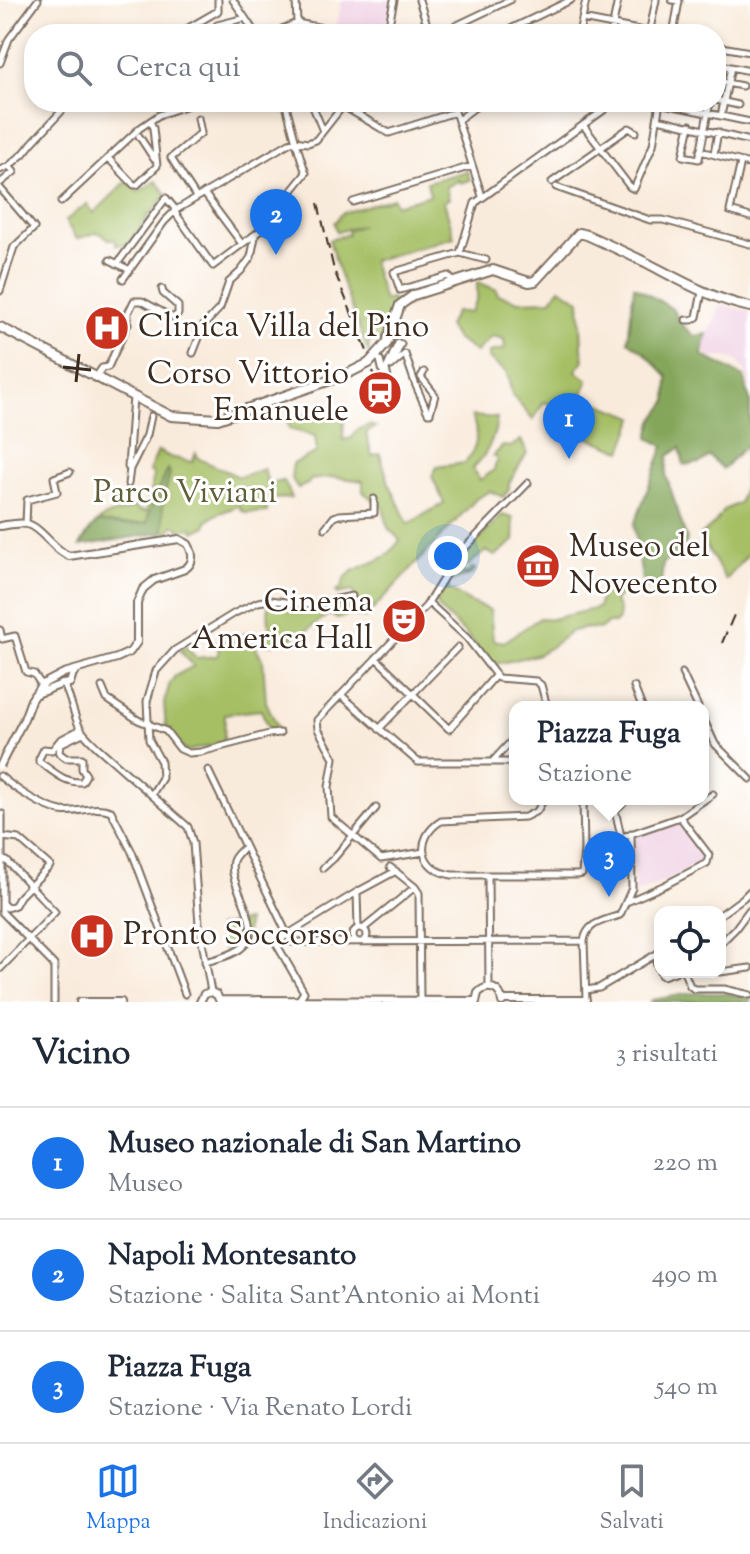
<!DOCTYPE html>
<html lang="it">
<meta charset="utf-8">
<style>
:root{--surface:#fff;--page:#f6f6f7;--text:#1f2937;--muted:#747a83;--line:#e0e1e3;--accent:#1a73e8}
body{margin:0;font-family:"Sorts Mill Goudy",serif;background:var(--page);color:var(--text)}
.controls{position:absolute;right:24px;bottom:24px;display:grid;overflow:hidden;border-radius:16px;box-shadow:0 4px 12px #0003}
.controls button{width:72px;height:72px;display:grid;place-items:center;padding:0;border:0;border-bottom:2px solid var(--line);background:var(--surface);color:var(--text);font:40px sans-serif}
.you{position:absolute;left:448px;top:556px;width:28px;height:28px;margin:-20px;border:6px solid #fff;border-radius:50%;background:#1a73e8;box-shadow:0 0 0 12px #1a73e833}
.badge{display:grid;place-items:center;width:52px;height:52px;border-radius:50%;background:var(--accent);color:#fff;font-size:26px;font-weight:700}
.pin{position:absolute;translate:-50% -66px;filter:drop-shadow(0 2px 4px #0008)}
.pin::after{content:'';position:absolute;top:42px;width:28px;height:24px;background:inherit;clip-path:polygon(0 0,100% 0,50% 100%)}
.popup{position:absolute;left:509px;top:701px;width:200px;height:104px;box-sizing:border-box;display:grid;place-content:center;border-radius:16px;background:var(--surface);filter:drop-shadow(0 2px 6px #0005);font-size:26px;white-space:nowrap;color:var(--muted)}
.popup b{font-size:30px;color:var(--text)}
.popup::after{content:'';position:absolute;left:50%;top:100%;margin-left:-16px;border:16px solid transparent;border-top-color:var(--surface)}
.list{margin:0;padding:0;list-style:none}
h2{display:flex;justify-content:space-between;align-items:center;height:104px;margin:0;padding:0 32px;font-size:34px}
h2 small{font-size:26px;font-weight:400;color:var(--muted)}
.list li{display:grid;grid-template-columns:52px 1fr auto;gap:24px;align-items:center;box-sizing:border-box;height:112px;padding:0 32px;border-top:2px solid var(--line)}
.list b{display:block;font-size:30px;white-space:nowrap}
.list p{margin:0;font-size:26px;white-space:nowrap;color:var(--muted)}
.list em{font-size:26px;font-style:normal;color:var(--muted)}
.icon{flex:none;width:44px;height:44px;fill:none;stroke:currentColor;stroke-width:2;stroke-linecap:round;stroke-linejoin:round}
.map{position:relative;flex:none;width:750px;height:1002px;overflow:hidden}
.search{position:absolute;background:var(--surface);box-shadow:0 4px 12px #0003;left:24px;right:24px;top:24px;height:88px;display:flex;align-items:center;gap:20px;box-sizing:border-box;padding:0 28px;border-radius:32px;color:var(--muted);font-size:30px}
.sheet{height:440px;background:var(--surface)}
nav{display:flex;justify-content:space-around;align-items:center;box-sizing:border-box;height:112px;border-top:2px solid var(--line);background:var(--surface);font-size:22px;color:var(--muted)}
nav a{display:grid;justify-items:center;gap:4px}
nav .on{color:var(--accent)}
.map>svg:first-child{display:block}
</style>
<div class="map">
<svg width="750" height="1002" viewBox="0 0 750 1002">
<rect width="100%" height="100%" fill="#fff"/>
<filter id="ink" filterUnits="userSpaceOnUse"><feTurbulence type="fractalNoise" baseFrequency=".0125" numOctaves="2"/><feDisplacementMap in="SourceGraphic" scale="16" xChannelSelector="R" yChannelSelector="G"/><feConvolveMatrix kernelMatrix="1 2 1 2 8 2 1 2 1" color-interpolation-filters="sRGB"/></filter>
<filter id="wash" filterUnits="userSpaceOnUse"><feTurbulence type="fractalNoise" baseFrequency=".006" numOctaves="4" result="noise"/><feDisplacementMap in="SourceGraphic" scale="32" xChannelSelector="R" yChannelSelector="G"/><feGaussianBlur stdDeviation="1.8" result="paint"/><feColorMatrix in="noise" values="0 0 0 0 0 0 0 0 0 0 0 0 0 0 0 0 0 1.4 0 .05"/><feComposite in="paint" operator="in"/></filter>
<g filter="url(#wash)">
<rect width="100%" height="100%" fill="#f9ebdb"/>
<path fill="#f0d0e4" d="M342,0H392L385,34H361L336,29Z
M723,305L750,312V392L745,371L737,360L725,357H709L705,350L709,331L714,324L720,306Z
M677,821L704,860L668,880L635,893L633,837Z"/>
<path fill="#a6bf65" stroke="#707442" stroke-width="2" d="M467,171L470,180L460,183L458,179V181L446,187L449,199L444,201L454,237L372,261L384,301L391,299L395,305C388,316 389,331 381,342L369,341V355L339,273L329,240L348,234V230L363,225L337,232L334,223L342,213L393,198L396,205L430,195L427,182Z
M127,181L138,192L156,181L167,195L151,214L147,215L148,217L128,245H116V240L109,239L98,232L77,239L65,221L87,204L94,213Z
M477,282L497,290V294L519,301L551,300L560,288L580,300L582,348L584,360L576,371L588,380L576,413L544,402L533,420L512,395L507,373L488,358L489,352L505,349L504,339L492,336L476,352L456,339L448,326L455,312H470L477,299Z
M597,403L635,417L622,451L584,436Z
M332,410L344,416L343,440L352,438L357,430L369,425L376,427L366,433L372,456L380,454L389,483L408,524L444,503L432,476L437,467L465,463C478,447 479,436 472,416L497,418C495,438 487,455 472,469L480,480L494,470L497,459L493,456L503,446L510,447L521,440L527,453L509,483V490L503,497L490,491L477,498L365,618L351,614L337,619L329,614L303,633L274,644H254L263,660L266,702L279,730L270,731L261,710L225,714L224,743L188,751L181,748L166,729L164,703L170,683L175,676L194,666L180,651L186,646L196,658L217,656L219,650L215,644L220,640L232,641L246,633L254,643L267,635L269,628L268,604L303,609L355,600L353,591L337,594L336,592L342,587C345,566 373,566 387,555C392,551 396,545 400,540L388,528L383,507L363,492V481L333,477L310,480L308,484L298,488L291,478L293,464L317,452L315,436L289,429L287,421L316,411L319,419L328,416Z
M750,441V552L726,580L700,536L715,523L724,510L739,503L744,486L746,445Z
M158,451L170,457L192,462L196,453L199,459L239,477L264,469L268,484L284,481L292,498L267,499V512L245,513L244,511H241L240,506H238L217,514L207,521L206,526L194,532L192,528L179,530L177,526H173L170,531L80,546C87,533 99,517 114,513C123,511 127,512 134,506L137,510L146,512L154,474L149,471Z
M502,515L513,518C512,526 516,535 514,541L495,556L486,551L461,571L466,574L473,568L475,569L472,574L453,581L448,578L461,559Z
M444,584L449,586L448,589L470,602L490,610L493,640L504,642L540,618L552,619L598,608L602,592L614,594L623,591L624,594L614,600L619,610L618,620L615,623H608L601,629L588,628L572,631L549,648L536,655L496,664L489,663L472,640L440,610L436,601Z
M247,921C248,939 242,948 224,953L218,927Z"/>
<path fill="#84a65a" stroke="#60683c" stroke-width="2" d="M634,286L673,309L681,324L694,336L707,334L702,355L744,377L750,401V441L723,469L709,456L700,463L684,465L680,448L668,456L666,475L687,540L684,547L663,564L661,586H643L634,525L664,446L649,438L653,421L667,402L668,377L644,352L628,341Z
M168,469L170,473L166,489L162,495L164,532L80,546L92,528L99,522L124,525L147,523L149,512Z
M692,993H725L750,998V1002H650L652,1000Z"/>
</g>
<g filter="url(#ink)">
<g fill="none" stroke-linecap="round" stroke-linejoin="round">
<path stroke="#d3c4b5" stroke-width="5" stroke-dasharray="5 2.5" stroke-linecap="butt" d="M185,994L187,1002"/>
<g stroke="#7e6e60" stroke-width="9">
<path id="minor" d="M233,0L256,34
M296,0L297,23
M419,0L430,34
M672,0L679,1L673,34
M582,19L659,34
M297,23L353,34
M217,25L245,18
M178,34L218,11V0
M284,34L282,29L297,23
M387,34L394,0
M434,34L449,29L510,0
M500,34L571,0
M579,34L586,0
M611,34L618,0
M649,34L656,0
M716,46L750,52
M0,63L9,39L38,0
M716,64L750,71
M716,81L742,86
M716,100L738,105
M311,102L323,131
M452,102L482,196
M654,102L750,122
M343,106L389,133L455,112
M721,116L731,67
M658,119L750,141
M458,120L482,102
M583,125L630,187L634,189L653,145L660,102
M690,125L683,156L699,159L710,102
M139,136L154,159
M295,141L308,143L316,140L346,102
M700,151L750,164
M714,154L718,132
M111,155L140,128L159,115L197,102
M741,162L730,211L750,217
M0,170L9,166L24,153L32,143L69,103
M552,182L629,128L636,132
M0,183L14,172L9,166
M556,187L650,220H663L750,244
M0,188L34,228L14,247L0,291
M204,193L242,244
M196,197L171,158L201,133L198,118
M61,202L108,158L134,185H137L157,166L153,128L150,121
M353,202L472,166
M174,211L213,266L274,220L283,209L293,189L306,173C297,150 292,126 285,102
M460,253L475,203L615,102
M110,260L130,270
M117,264L166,198L176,210
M123,279L164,222L176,210L289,143L295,141
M453,281L448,276L400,290L394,272L460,253L486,260
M686,320H692L697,317L702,292
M193,353L204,325L220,308L229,282L241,271L251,257L255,237
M377,357L380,360L388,394L391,393L386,369L398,343L401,344L391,366L405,354L416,386L428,413H430L435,395L421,377L424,372
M96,377L102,368L108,367L128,324V313L134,301H142L171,317H174L178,314V306L163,293L162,289
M130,469L128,467L133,397
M128,484L130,469L147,435L151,416
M26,524L27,500L57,492L54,478L70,472
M325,528L334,517L339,515L374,513V499
M429,603L467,638L498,678L536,681L541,685L547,707
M0,630L2,639L15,636L26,672L34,674L43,687
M376,658L449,729L495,676
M682,673L698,707
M64,685C71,698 73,714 80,728C84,735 91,741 97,747L188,827L193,843L199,924L211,992
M102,687L107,699L138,720L166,731L180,749L189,753L201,752L269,734L280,733
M634,687L642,707
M341,695L418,762H515
M703,718L715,744L750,779
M81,729L60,740L52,750L44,749L39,759V762C54,771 63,783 82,782L86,775L82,769V758H66L59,753L60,744L83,733
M379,729L458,647
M493,761L515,737
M208,770L291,942L584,941
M0,776C14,788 42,807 61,811C78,814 94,804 111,811L132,852L185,994
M152,794L162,778L161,762L149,740L147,701L156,671L175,650L235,613L258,602L270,600L310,605L352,596
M544,799L537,811L525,817L441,821C414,838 419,870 452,875H577L582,874L584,850L583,799
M2,814V912L54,965V1002
M0,835L2,837L19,839L50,866L20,896L15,905L7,908L2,903
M621,836L615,810L627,799
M584,850L680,817L713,794
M424,852L381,859L331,817L329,787L334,758L318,729L317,720L426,606L458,555L528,483
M390,867L415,887L419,893L420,1002
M323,868L334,858L376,808
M488,876L489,987
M357,893L358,928
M629,901L665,885L707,863L709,855L680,817
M720,915L743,898L750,891
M353 935a7 7 0 1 1 14 0a7 7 0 1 1-14 0Z
M363,929L415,887
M720,944L735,929L750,909
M660,957L656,962L661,975L663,976L675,972
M205,962C217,959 230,956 240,949C270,928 226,885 233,861C235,855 240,851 245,847
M0,969L55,912L7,861L4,860L2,863
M684,972L690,986L694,989H724L750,995
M720,972L750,968
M586,990L599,988L660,952
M586,1000L584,941C587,922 604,921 620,915L632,888L631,833
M298,1001L304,992L277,945L285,936L357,892L396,871"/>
</g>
<g stroke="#7e6e60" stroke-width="10">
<path id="tertiary" d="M0,526C8,525 19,522 27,524C42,528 53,550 69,556L179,539L188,544C193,553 195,562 185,569L154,580L143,589L137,603V642L130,652L117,658L64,673L41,685L31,700L24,719L2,762
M34,695L62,684L70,683L73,673L76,671
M220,1000L476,1001
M502,1000H586L585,1002
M80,1002H121
M200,1002L204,994L211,992L217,995L220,1002
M476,1002L478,993C488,983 501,988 502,1002"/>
</g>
<g stroke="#7e6e60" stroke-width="12">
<path id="primary" d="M0,327L171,416L218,419L345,375L369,363L387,343L400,305L414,295L493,270L529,282L535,281L579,233L587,235C607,244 626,253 645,262C680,280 712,299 750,307"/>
</g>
<use href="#minor" stroke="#fff" stroke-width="5"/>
<use href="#tertiary" stroke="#fff" stroke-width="6"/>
<use href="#primary" stroke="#fff" stroke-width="8"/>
<path stroke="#3b2a1e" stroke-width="2" stroke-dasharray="12 6" stroke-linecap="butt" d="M318,203L334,270L367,351
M373,371L382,401
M722,643L734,615"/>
<g stroke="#7e6e60" stroke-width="10" stroke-linecap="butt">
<path id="tertiary-bridge" d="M0,766L2,762"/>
</g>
<use href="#tertiary-bridge" stroke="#fff" stroke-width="6"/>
</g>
</g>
<path fill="none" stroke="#3b2a1e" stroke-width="3" d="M63,367L91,370M76,382L79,354"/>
<defs>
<g id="hospital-disc" transform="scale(2.3)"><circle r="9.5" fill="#c8321e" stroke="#fff"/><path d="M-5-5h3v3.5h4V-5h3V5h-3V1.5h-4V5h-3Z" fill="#fff"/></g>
<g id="station-disc" transform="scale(2.3)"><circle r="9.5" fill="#c8321e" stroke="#fff"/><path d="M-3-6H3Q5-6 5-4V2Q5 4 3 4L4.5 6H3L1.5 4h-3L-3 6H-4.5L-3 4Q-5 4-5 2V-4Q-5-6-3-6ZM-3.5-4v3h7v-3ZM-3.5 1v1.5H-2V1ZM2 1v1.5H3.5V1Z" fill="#fff"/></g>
<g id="museum-disc" transform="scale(2.3)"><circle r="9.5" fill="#c8321e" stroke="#fff"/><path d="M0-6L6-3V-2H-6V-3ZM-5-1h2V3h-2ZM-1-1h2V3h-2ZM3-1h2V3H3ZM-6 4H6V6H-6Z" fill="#fff"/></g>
<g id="theatre-disc" transform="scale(2.3)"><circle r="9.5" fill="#c8321e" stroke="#fff"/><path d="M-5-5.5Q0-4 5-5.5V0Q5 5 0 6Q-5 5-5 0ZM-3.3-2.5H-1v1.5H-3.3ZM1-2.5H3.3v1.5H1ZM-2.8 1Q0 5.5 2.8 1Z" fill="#fff"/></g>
</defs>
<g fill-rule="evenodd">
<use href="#hospital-disc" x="107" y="328"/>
<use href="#station-disc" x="380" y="393"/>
<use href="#museum-disc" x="538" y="566"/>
<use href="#theatre-disc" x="404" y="621"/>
<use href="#hospital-disc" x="92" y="936"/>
</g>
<g text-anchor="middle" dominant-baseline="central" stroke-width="6" stroke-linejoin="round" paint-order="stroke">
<g font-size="32" fill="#3b2a1e" stroke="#fff" text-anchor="start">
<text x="138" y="328">Clinica Villa del Pino</text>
<text x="349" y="375" text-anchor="end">Corso Vittorio<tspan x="349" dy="37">Emanuele</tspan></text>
<text x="569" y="548">Museo del<tspan x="569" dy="37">Novecento</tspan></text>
<text x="373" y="603" text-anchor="end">Cinema<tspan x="373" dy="37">America Hall</tspan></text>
<text x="123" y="936">Pronto Soccorso</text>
</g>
<g font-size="32" fill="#605e37" stroke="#fff">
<text x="185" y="494">Parco Viviani</text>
</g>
</g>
</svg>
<div class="controls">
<button><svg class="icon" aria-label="locate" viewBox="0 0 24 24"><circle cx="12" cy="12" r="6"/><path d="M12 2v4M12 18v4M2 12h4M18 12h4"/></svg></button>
</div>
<div class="you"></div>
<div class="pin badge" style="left:569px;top:459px">1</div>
<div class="pin badge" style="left:276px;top:255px">2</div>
<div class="pin badge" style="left:609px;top:897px">3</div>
<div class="popup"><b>Piazza Fuga</b>Stazione</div>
<div class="search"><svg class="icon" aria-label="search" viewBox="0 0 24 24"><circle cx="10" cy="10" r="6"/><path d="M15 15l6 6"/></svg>Cerca qui</div>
</div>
<section class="sheet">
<h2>Vicino<small>3 risultati</small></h2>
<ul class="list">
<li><span class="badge">1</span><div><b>Museo nazionale di San Martino</b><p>Museo</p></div><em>220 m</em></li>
<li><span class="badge">2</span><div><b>Napoli Montesanto</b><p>Stazione · Salita Sant'Antonio ai Monti</p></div><em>490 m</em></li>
<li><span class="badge">3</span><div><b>Piazza Fuga</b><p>Stazione · Via Renato Lordi</p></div><em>540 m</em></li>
</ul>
</section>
<nav>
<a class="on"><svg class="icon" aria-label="map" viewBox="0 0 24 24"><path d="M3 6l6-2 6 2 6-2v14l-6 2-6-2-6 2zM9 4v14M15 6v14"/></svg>Mappa</a>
<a><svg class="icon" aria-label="directions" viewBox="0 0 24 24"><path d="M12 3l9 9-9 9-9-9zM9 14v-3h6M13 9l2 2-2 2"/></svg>Indicazioni</a>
<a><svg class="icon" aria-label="saved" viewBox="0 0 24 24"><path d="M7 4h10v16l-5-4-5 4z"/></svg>Salvati</a>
</nav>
